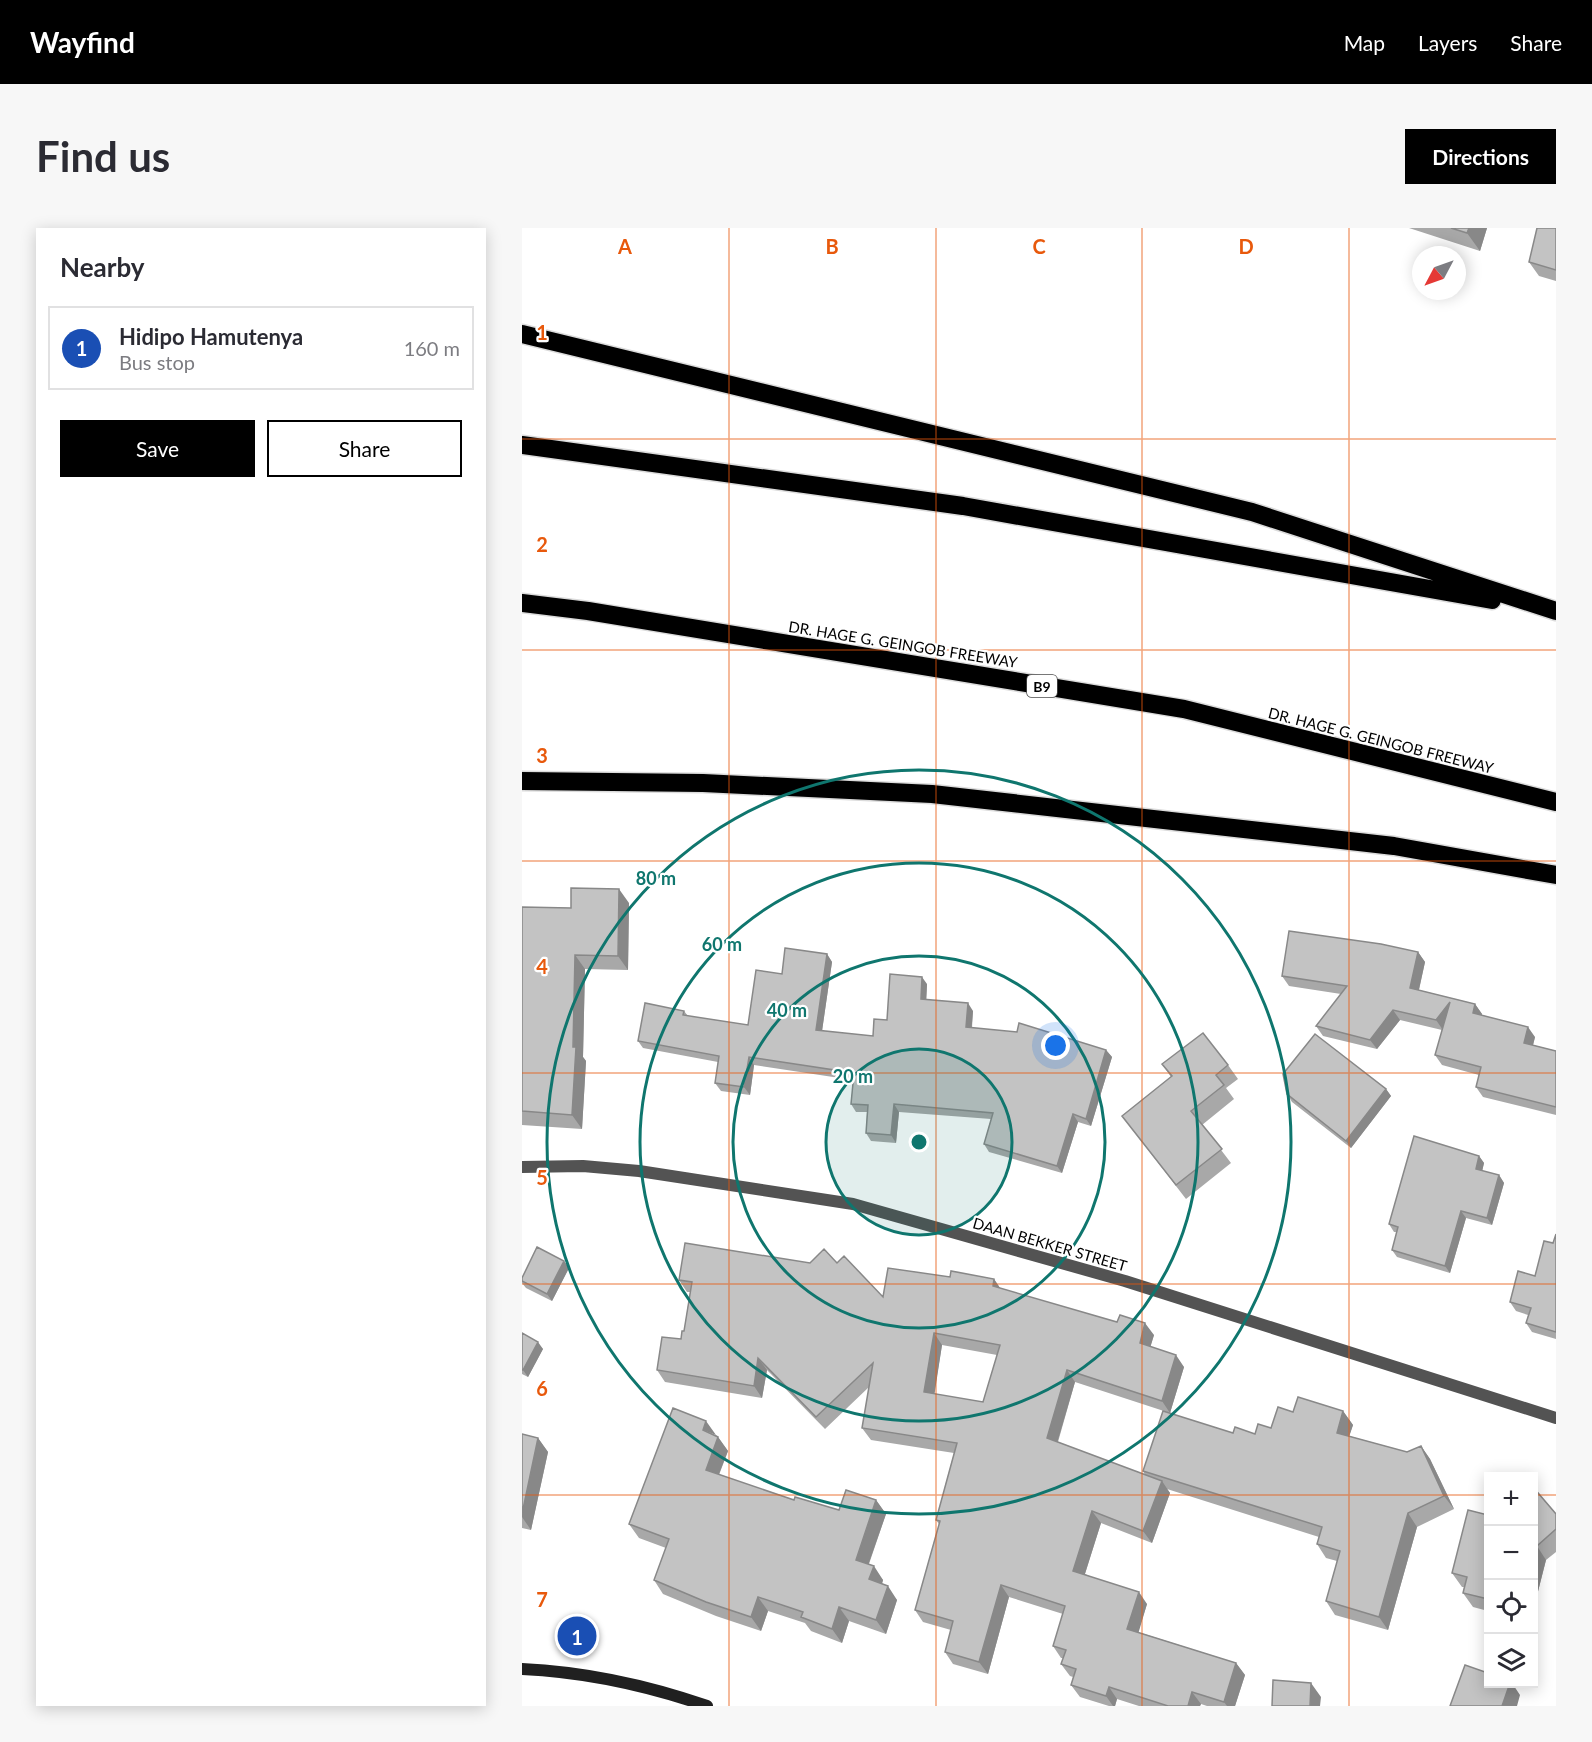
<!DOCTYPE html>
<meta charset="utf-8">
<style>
:root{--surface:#fff;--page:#f7f7f7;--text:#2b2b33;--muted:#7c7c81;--line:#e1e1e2;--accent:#000}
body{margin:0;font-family:Lato,sans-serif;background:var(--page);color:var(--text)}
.controls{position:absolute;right:18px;bottom:18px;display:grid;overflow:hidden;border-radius:0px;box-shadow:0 3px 15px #0003}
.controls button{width:54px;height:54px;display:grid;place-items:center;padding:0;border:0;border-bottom:2px solid var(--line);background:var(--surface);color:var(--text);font:30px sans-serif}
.compass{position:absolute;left:890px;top:18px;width:54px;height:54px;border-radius:50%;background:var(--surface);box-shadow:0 3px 15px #0003;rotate:229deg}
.you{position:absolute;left:534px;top:818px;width:21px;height:21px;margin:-15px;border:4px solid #fff;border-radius:50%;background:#1a73e8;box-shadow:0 0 0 9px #1a73e833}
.badge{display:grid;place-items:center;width:39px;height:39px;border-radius:50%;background:var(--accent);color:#fff;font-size:20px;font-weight:700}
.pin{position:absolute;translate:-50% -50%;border:3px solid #fff;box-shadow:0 2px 6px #0006}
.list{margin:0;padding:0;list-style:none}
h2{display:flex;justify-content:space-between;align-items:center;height:78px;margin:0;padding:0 24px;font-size:26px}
h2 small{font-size:20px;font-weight:400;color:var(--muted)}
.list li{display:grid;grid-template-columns:39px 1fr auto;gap:18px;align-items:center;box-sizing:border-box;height:84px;margin:0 12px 12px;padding:0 12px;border:2px solid var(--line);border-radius:0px}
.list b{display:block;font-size:22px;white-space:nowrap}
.list p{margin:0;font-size:20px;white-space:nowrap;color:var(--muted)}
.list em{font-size:20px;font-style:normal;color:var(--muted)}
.actions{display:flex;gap:12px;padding:18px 24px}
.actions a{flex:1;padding:14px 0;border:2px solid var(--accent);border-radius:0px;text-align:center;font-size:21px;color:var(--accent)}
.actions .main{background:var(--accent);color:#fff}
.icon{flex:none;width:33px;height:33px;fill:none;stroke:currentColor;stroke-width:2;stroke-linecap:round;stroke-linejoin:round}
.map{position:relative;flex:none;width:1034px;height:1478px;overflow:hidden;border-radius:0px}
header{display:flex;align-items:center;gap:36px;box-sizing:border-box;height:84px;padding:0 30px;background:var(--accent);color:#fff}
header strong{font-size:28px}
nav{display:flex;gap:33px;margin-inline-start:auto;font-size:21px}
.intro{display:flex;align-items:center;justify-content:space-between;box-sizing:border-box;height:144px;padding:0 36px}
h1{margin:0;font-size:42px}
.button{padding:15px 27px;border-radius:0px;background:var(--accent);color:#fff;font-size:21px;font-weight:700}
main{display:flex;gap:36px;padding:0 36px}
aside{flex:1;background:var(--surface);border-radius:0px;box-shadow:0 3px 15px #0003}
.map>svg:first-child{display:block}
</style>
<header>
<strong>Wayfind</strong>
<nav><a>Map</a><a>Layers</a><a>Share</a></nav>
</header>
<div class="intro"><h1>Find us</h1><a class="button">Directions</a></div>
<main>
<aside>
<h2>Nearby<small></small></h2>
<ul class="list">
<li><span class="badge" style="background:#1a4fb4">1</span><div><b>Hidipo Hamutenya</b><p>Bus stop</p></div><em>160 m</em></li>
</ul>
<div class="actions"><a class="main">Save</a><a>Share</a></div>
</aside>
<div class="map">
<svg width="1034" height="1478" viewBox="0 0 1034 1478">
<rect width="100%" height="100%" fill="#fff"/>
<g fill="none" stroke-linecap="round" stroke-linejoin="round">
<g stroke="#dbdbdb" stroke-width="21">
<path id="highway" d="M0,106L730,284L1034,383
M0,217L441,278L970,372
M0,375L66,383L662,481L1034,574
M0,553L181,555L410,566L872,618L1034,647"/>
</g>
<path stroke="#535353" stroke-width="12" d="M0,939L61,938L117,943L331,976L603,1053L1034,1190"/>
<path stroke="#202020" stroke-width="12" d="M0,1441C65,1444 124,1457 185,1478"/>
<use href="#highway" stroke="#000" stroke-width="18"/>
</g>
<path fill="#a8a8a8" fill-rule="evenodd" d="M887,0H965L958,23Z
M1034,0V53L1017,48L1007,34Z
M107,675L106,742L63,741L61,829L64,833L60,901L0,897V679L49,680Z
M896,724L903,734L897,762L953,776L960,786V787L1013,809L1011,817L1034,823V887L961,869L954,859L957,847L920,837L913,827L920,802L878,792L855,821L801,808L794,798L819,766L767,758L760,748Z
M305,726L310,734L300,803L351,808L365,792L405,756L404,772L451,783L450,800L584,822L590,829L569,898L556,894L540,945L467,924L462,916L469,891L377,884L374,915L349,913L344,905L345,884H334L329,876L331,852L232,837L228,867L199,863L193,855L196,834L121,820L116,813L162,783L166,788L226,797L260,746Z
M640,836L706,837L716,851L704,860L712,871L680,897L709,935L664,971L600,888L649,849Z
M864,861L869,868L829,920L770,874L765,866Z
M957,928L962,935L960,943L977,947L982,955L970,997L944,990L928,1045L875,1029L870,1022L875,1004H872L867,996Z
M1034,1006V1111L1010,1104L1004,1095L1006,1087L994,1083L988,1074L1013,1048L1031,1015Z
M42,1033L47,1040L30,1073L4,1060L0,1055V1050Z
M288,1035H315L361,1069L428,1049L472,1051L478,1060L632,1107L628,1119L662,1139L648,1185L553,1154L536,1214L623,1247L621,1243L711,1205L733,1206L749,1200L771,1184L821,1183L831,1197L827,1208L885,1224L899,1218L908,1231L932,1281L895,1299L866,1402L813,1387L804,1373L815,1333L804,1330L795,1316L797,1309L645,1261L648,1265L630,1315L579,1295L563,1346L625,1376L616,1404L714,1435L723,1447L713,1478H685L679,1476L678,1478H617L595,1471L593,1478H587L558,1469L549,1457L551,1449L548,1448L539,1436L541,1430H539L531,1418L541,1386L487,1369L466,1446L431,1436L423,1424L429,1402L401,1394L393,1382L417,1296L414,1292L432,1225L349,1212L340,1200L347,1159L303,1201L245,1142L240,1170L143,1154L135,1142L159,1111L162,1103L168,1064H165L157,1052ZM420,1117L475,1127L461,1174L412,1166Z
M0,1105L21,1121L6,1149L0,1146Z
M0,1206L16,1210L26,1224L9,1302L0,1300Z
M194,1207L196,1209L206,1223L197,1247L272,1272L317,1282L354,1272L364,1286L347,1336L361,1352L360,1356L375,1372L364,1406L327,1393L320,1415L289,1403L283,1395L246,1383L239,1403L194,1388L141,1366L132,1352L144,1320L117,1310L107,1296Z
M1011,1259L1034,1286V1324L1024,1332L1011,1383Z
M966,1287V1383L951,1379L941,1365L942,1359H940L930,1345Z"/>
<path fill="#888" d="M947,0H965L958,23L945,5Z
M97,661L107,675L106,742L96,728Z
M896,724L903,734L895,770L888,760Z
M305,726L310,734L299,810L294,802Z
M53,727L63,741L61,829L64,833L60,901L50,887Z
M400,749L405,756L404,779L399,771Z
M928,774L921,802L914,792Z
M446,775L451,783L449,807L444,799Z
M953,776L960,786L958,795L951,785Z
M871,782L878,792L855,821L848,812Z
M1006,799L1013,809L1009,825L1002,815Z
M584,822L590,829L569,898L564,891Z
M227,829L232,837L228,867L222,859Z
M864,861L869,868L829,920L824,913Z
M372,876L377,884L374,915L369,907Z
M551,886L556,894L540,945L535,938Z
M957,928L962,935L959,948L954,941Z
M977,947L982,955L970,997L965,990Z
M939,983L944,990L928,1045L923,1038Z
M42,1033L47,1040L30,1073L25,1066Z
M472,1051L480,1063L471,1058Z
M623,1095L632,1107L626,1127L618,1115Z
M412,1105L420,1117L411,1176L402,1164Z
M16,1114L21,1121L6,1149L1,1142Z
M654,1127L662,1139L648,1185L640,1173Z
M236,1130L245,1142L240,1170L232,1158Z
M545,1142L553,1154L533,1222L525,1210Z
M821,1183L831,1197L824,1218L815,1205Z
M184,1193L194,1207L181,1202Z
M196,1209L206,1223L193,1256L184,1242Z
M16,1210L26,1224L9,1302L0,1289V1286Z
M899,1218L908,1231L932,1281L922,1268Z
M640,1253L648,1265L630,1315L621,1303Z
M354,1272L364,1286L343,1346L334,1332Z
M570,1283L579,1295L560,1355L551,1343Z
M886,1285L895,1299L866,1402L857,1389Z
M1015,1318L1024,1332L1011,1383V1330Z
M352,1338L361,1352L357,1365L347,1351Z
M479,1357L487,1369L466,1446L457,1434Z
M366,1358L375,1372L364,1406L354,1392Z
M617,1364L625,1376L614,1413L605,1401Z
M236,1369L246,1383L239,1403L229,1389Z
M317,1379L327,1393L320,1415L310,1401Z
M714,1435L723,1447L713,1478H705L702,1474Z
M789,1455L799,1469L798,1478H788Z
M988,1455H990L998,1467L995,1478H980Z
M587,1459L595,1471L593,1478H591L584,1468Z
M670,1464L679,1476L678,1478H666Z"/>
<path fill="#c3c3c3" stroke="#888" stroke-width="1.5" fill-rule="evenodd" d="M929,0H947L945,5Z
M1015,0H1034V42L1007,34Z
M49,660L97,661L96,728L53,727L51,819H54L50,887L0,883V679L49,680Z
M767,703L859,716L896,724L888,760L953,776L951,785L1006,799L1002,815L1034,823V879L954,859L959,839L913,827L928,774L914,792L871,782L848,812L794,798L825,758L760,748Z
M263,720L305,726L294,802L351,808L352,791L365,792L368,746L400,749L399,771L446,775L444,799L495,804L497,795L584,822L564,891L551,886L535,938L462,916L471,885L372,876L369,907L344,905L346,877L329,876L332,845L227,829L222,859L193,855L197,828L116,813L123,775L162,783L161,787L226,797L234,742L260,746Z
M681,805L706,837L694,847L702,857L669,883L700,921L654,957L600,888L650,848L640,836Z
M793,806L864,861L824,913L765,866L761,846Z
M892,908L957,928L954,941L977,947L965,990L939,983L923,1038L870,1022L876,999L867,996Z
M1034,1006V1104L1004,1095L1009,1080L988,1074L996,1043L1013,1048L1022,1013L1031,1015Z
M163,1015L288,1035L302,1021L315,1035L322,1028L361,1069L366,1040L428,1049L429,1043L472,1051L471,1058L595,1094L598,1087L623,1095L618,1115L654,1127L640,1173L545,1142L525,1210L640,1253L621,1303L570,1283L551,1343L617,1364L605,1401L714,1435L702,1474L670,1464L666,1478H646L587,1459L584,1468L549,1457L554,1441L539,1436L544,1422L531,1418L543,1378L479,1357L457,1434L423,1424L431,1393L393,1382L418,1293L414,1292L435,1215L340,1200L351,1135L294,1189L236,1130L232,1158L135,1142L140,1109L159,1111L160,1103H162L170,1054L157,1052ZM412,1105L478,1117L461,1174L402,1164Z
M15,1019L42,1033L25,1066L0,1053V1050Z
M0,1105L16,1114L1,1142H0Z
M776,1169L821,1183L815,1205L885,1224L899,1218L922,1268L886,1285L857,1389L804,1373L818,1323L795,1316L800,1299L621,1243L641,1183L711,1205L713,1199L733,1206L736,1196L749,1200L756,1179L771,1184Z
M151,1180L184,1193L181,1202L196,1209L184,1242L272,1272L273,1269L317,1282L324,1262L354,1272L334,1332L352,1338L347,1351L366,1358L354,1392L317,1379L310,1401L279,1389L281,1384L236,1369L229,1389L184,1374L132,1352L147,1311L107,1296Z
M0,1206L16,1210L0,1286Z
M1011,1259L1034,1286V1301L1015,1318L1011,1330Z
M946,1282L966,1287V1371L941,1365L945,1349L930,1345Z
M943,1437L966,1445V1455H988L980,1478H928Z
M751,1452L789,1455L788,1478H750Z"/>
<path fill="none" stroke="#e8590c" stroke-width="1.5" stroke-opacity="0.55" d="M207,0V1478M414,0V1478M620,0V1478M827,0V1478M0,211H1034M0,422H1034M0,633H1034M0,845H1034M0,1056H1034M0,1267H966M1011,1267H1034"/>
<circle cx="397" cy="914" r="93" fill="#0f766e" fill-opacity=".12"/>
<g fill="none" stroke="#0f766e" stroke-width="3">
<circle cx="397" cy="914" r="93"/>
<circle cx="397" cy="914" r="186"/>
<circle cx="397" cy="914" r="279"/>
<circle cx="397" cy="914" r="372"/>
</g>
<g text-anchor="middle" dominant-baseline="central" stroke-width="4.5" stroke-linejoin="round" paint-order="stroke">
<rect fill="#fff" stroke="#4c4c4c" stroke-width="1.5" x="505" y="447" width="30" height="22" rx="4.5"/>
<g font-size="14" font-weight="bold" fill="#000">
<text x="520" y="458">B9</text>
</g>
<g font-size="15" fill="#000" stroke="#fff">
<text transform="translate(381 416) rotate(9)">DR. HAGE G. GEINGOB FREEWAY</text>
<text transform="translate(859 512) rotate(14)">DR. HAGE G. GEINGOB FREEWAY</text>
<text transform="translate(528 1016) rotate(16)">DAAN BEKKER STREET</text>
</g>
</g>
<g font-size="20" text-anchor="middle" font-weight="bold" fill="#e8590c" stroke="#fff" stroke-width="4.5" stroke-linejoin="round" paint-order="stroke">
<text x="103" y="26">A</text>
<text x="310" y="26">B</text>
<text x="517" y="26">C</text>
<text x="724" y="26">D</text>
<text x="20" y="112">1</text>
<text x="20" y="324">2</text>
<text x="20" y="535">3</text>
<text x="20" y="746">4</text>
<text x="20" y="957">5</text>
<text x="20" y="1168">6</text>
<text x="20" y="1379">7</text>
</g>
<circle cx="397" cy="914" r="9" fill="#0f766e" stroke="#fff" stroke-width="3"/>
<g font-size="18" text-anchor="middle" font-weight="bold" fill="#0f766e" stroke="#fff" stroke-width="4.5" stroke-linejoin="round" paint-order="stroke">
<text x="134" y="657">80 m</text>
<text x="200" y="723">60 m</text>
<text x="265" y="789">40 m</text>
<text x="331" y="855">20 m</text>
</g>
</svg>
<div class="controls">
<button>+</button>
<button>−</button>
<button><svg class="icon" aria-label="locate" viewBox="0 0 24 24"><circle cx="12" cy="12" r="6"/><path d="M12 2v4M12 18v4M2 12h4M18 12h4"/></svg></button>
<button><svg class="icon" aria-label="layers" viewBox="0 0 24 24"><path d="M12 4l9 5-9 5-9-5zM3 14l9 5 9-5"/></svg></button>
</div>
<svg class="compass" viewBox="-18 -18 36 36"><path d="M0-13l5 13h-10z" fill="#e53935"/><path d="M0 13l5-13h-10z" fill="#7c7c81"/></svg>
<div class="you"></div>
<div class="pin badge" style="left:55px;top:1408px;background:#1a4fb4">1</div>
</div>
</main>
